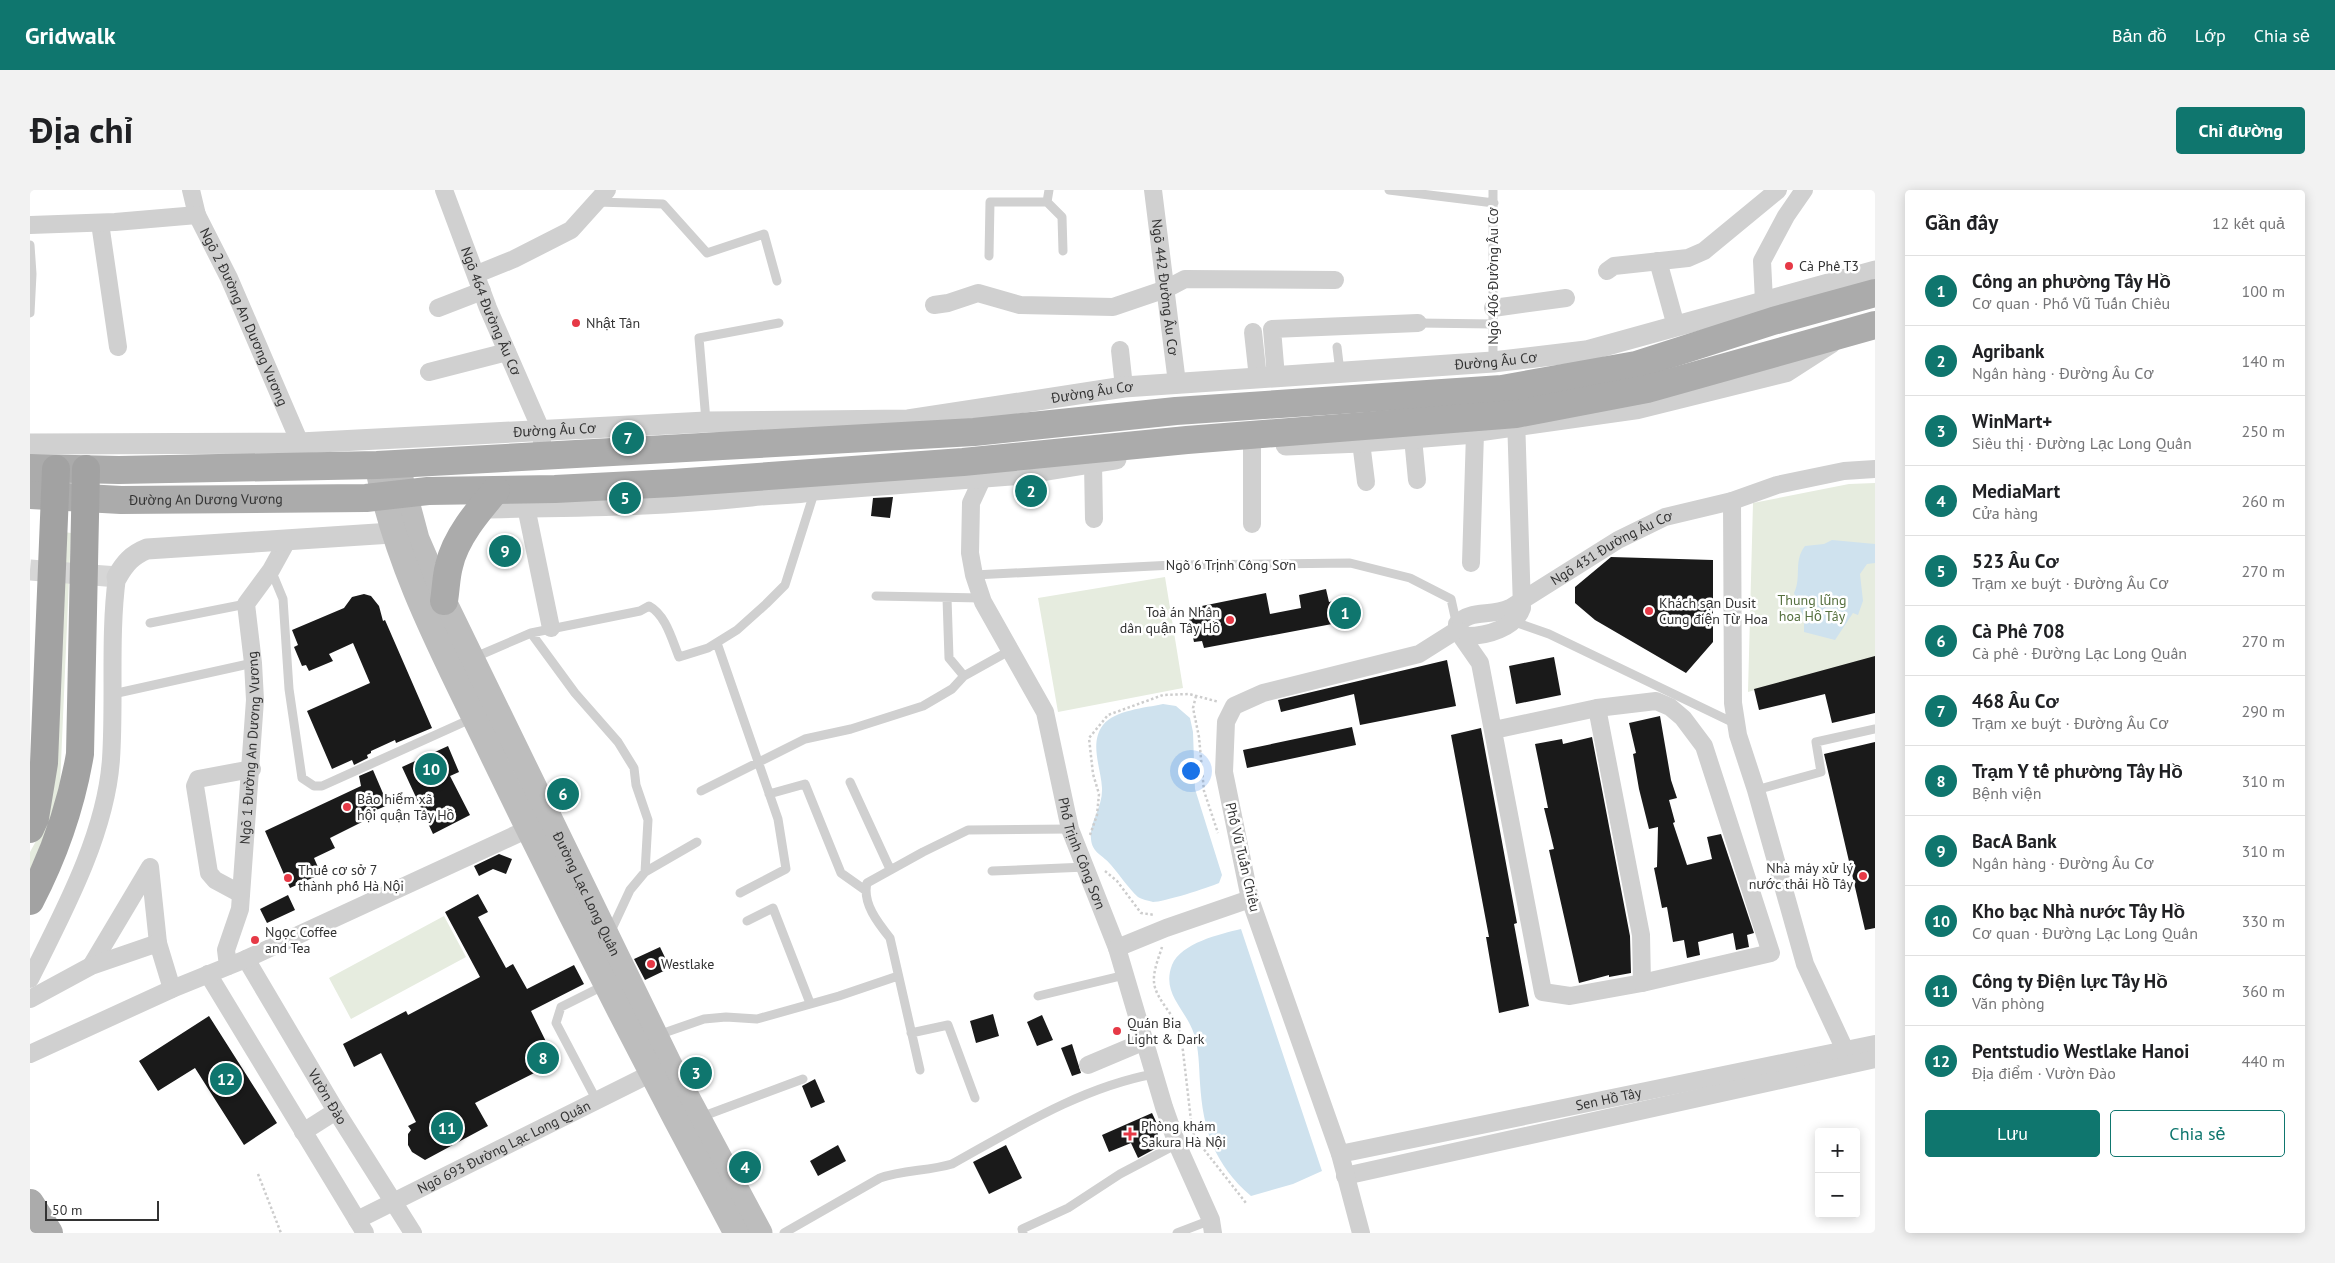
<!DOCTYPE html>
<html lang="vi">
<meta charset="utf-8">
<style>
:root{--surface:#fff;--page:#f2f2f2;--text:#202124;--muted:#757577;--line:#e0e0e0;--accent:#0f766e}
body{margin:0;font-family:"PT Sans",sans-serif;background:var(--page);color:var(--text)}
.controls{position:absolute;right:15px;bottom:15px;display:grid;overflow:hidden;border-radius:5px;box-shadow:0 2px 12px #0003}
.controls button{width:45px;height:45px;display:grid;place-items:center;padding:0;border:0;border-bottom:1px solid var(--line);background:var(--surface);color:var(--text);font:25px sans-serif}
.scale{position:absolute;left:15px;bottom:12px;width:114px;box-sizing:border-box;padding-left:5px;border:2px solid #333;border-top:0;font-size:14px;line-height:18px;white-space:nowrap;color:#333;-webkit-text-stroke:4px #fff;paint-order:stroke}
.you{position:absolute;left:1160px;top:580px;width:18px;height:18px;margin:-12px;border:4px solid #fff;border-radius:50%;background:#1a73e8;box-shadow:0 0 0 8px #1a73e833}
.badge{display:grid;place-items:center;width:32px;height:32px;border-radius:50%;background:var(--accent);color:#fff;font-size:16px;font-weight:700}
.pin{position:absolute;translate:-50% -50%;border:2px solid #fff;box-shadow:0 1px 5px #0006}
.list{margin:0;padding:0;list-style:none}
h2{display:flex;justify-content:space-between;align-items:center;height:65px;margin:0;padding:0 20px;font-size:21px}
h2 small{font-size:16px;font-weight:400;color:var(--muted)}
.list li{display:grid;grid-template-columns:32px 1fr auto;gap:15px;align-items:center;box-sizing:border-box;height:70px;padding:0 20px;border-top:1px solid var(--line)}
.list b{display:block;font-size:19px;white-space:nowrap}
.list p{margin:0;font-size:16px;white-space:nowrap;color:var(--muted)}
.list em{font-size:16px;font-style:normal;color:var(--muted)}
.actions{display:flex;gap:10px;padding:15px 20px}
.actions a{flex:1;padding:11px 0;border:1px solid var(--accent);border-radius:5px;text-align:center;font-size:18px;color:var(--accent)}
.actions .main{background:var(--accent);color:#fff}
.map{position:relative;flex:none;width:1845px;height:1043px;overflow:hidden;border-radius:5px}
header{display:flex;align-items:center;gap:30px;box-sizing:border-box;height:70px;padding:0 25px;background:var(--accent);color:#fff}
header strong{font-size:24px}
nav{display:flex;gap:28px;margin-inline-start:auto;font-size:18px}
.intro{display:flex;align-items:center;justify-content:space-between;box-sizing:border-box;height:120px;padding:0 30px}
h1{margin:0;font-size:35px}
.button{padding:12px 22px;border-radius:5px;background:var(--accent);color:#fff;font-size:18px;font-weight:700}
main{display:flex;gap:30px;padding:0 30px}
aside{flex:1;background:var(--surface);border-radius:5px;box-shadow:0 2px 12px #0003}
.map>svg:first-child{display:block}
</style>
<header>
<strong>Gridwalk</strong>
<nav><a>Bản đồ</a><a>Lớp</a><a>Chia sẻ</a></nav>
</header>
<div class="intro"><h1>Địa chỉ</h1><a class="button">Chỉ đường</a></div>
<main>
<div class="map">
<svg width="1845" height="1043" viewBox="0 0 1845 1043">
<rect width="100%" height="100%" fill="#fff"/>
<path fill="#e6ecdf" d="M1845,293V467L1718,502L1723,313L1819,294Z
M34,342L41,343L30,596L21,630L0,680V662L12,640Z
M1135,387L1153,498L1028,522L1008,408Z
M414,726L436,767L321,829L299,788Z"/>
<path fill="#cfe2ee" d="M1802,350L1845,354V373L1837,374L1830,384L1833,411L1828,425L1823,423L1805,450L1774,442V429L1764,403C1772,387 1763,371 1775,356L1794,354Z
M1133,514L1146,516L1160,528L1163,542L1165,599L1192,685L1189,693C1178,698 1133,712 1123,712C1119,711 1111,709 1108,707C1098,698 1090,685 1081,675C1073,665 1062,663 1061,649C1059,631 1073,618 1072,598C1071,578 1059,553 1073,535C1085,520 1115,518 1133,514Z
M1211,739L1292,981L1263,994L1221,1006C1184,974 1173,940 1170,893C1169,877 1169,858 1164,844C1156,819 1131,804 1142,775C1151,753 1190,744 1211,739Z"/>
<path fill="#1a1a1a" d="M863,307L860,328L841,326L843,308Z
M1581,367L1683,370V452L1656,483L1565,430L1545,413V397Z
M1296,399L1299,412L1314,409L1318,431L1174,458L1172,451L1164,452L1157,419L1236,403L1240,424L1271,418L1269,405Z
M334,404L341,406L349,416L353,431L355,430L402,538L366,553L365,550L341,561V563L337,565L338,568L324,575L322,570L302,579L277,521L340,493L323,453L299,464L303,471L279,481L276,475L272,476L264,457L268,455L262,440L314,418L322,407Z
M1845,466V523L1802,533L1795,504L1729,520L1724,499Z
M1524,467L1531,505L1486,514L1479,476Z
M1417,470L1426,516L1330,535L1324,504L1251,522L1248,510Z
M1630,526L1641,590L1647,608L1639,610L1645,632L1643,633L1657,675L1682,669L1677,647L1691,644L1724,743L1717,745L1719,757L1706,760L1703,743L1668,752L1670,765L1657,768L1654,750L1643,752L1637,717L1632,718L1624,678L1627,677L1628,637L1619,639L1609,599L1603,564L1606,563L1599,533Z
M1322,537L1326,555L1217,578L1213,560Z
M1451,538L1487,733L1484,734L1499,816L1469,823L1456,747H1459L1421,545Z
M1562,547L1600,746L1601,783L1579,787V785L1549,793L1519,660L1524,659L1514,618H1518L1505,554L1532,549L1533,554Z
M1845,552V738L1835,740L1794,564Z
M418,556L429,582L420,586L440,625L403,644L372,577Z
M343,580L358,615L332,626L334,631L300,648L305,658L284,668L291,684L260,698L235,641L331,596L329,586Z
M469,664L482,669L476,684L463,679L449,686L444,676Z
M448,704L458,722L448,727L476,778L483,774L497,799L544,775L554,794L501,821L526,872L445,913L458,936L395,970L382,962L378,955V944L381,940L378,936L386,932L351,863L324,877L313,854L376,821L378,825L450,787L415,722Z
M258,705L265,720L237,733L230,719Z
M630,757L640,778L615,790L604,769Z
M963,824L969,846L946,853L940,831Z
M1012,825L1023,850L1007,856L997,832Z
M179,826L247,933L214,955L165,878L128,901L109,871Z
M1042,854L1051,883L1042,886L1031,858Z
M785,889L795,912L781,918L772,896Z
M1122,923L1130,940L1127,942L1132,955L1108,968L1101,953L1079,962L1072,945Z
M808,955L816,971L788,986L780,971Z
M976,955L992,988L959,1004L943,972Z"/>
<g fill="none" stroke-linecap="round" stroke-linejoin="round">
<path stroke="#d6d6d6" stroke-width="21" stroke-dasharray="21 11" stroke-linecap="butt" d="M0,380L87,387"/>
<path stroke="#cdcdcd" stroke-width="2.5" stroke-dasharray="2.5 2.5" stroke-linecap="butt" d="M1166,506L1163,518L1169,547L1174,601L1188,643
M1060,645L1067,625L1069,604L1063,584L1059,548L1078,525L1133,505L1159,504L1189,512
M1075,681L1087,691L1111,723L1125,725
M1132,757C1129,767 1123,781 1124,792C1125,809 1146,826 1151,844L1162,939L1165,948L1216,1013
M228,984L251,1043"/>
<path stroke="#d0d0d0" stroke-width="9" d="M1359,0L1464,13
M567,12L633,14L677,63L734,44L747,91
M1017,12L1032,27L1033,61
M0,55L2,84L0,123
M959,66L960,12H1017L1019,0
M1388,133L1463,134
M1307,157L1310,182
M1463,172V0
M676,231L669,148L749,133
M241,380L253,409L259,499L272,588L284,596H292L443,528
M944,385L1143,375L1320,373L1380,388L1421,409L1427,436
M846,406L952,408
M917,408L919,468L934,486
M1485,432L1519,444L1706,534
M120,433L216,414
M501,443L545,503L588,552L604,578L606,595L618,630L615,682
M687,453L748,629L756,679L710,703
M443,468L501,443L610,421L619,416C636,425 642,450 649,467L678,458L707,440L736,414L755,395L785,300
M83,504L223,473
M820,592L860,679
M1726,600L1791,582L1786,552L1845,539
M671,601L775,549L821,539L893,516L922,499L934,486L979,461
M739,604L775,594L811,683L835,700
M962,681L1056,677
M717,731L743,718L780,813
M580,743L600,700L615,682L667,652
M1008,806L1095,785
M881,843L918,835L945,908
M628,845L674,829L696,827L727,829L809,806L868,786
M890,880L860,748C848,733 832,713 837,693L893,662L938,640L1040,639
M567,911L526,833L531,817L575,795
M671,927L773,889
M754,1043L850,988C873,980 898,981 922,974C985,939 1052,897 1124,884
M993,1043L992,1039L1038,1018L1090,984L1147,954
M1147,1043L1181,1030"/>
<g stroke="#d0d0d0" stroke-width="18">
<path id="s1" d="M161,0L167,25L199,88L270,253"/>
<path id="s2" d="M414,0L458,118L512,242V253"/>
<path id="s3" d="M1123,0L1147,193"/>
<path d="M70,33L88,157"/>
<path d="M0,35L85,32L167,25"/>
<path d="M1628,71L1646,136"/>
<path d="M1577,81L1584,76L1658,68L1674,61L1748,0"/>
<path d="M447,84L484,69L541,40L577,0"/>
<path d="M1734,111L1732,71L1756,26L1774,0"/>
<path d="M904,115L918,113L948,103L990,115L1083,117L1136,99L1155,89L1305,90"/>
<path d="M408,118L452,101"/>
<path d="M1463,118L1536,108"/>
<path d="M1223,142L1228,188"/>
<path d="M1090,160L1094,197"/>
<path d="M399,182L477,162"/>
<path d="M1246,187L1242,139L1388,133"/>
<path d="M1383,248L1387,290"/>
<path d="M1331,252L1336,292"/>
<path d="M1063,273L1064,329"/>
<path id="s4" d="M953,287L941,313L940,363L944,385L953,412L1015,522L1040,639L1087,758L1134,917L1147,954L1181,1030L1183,1043"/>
<path d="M1702,311L1703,513L1708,545L1726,600L1775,774L1815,860L1817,875"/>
<path d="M496,317L521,438"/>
<path d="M1222,334V256"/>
<path d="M1441,373L1445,243L1608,220L1757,183L1802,154"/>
<path d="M1427,440L1450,473L1513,802L1540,806L1612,793L1741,763L1674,556L1653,528L1640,517L1626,511L1567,518L1464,540"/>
<path id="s5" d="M1427,440V434C1440,419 1461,427 1480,418L1588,350L1635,327L1702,311L1747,295L1814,281L1845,279"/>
<path d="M1427,440L1437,446C1457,446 1485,438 1492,418L1486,227"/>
<path d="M1567,518L1611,745L1612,793"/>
<path d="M211,704L185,690L179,683L165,596L168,589L222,579"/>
<path d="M1087,758L1136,738L1220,709"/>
<path id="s6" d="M216,769L306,921L383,1043"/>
<path d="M61,776L120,677L128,753"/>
<path id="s7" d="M198,776L196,760L210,719L225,510L223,473L216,414L241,380L257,351"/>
<path d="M178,784L335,1043"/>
<path d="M0,789C33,723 76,644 81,569C85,509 79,447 87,387"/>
<path d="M0,809L61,776L128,753L142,799"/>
<path d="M0,864L142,799L216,769L498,639"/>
<path d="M1058,875L1115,851"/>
<path d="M273,942L306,921"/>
<path id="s8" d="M1310,964L1845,854"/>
<path d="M1315,986L1845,869"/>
<path id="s9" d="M327,1030L630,879"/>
<path d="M1331,1043L1310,964L1220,709L1194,582L1196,532L1204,516L1233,503L1389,464L1427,440"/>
</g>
<g stroke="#d0d0d0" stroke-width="21">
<path id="s10" d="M0,254L270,253L676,232L878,230L1094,197L1463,172L1556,161L1845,81"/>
<path d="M1256,255L1331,252L1445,243"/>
<path d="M452,318C542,316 632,316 721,306C743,303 764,305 785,300L993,284L1086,269"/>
<path d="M87,387C95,373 102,365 117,359L362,343"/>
</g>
<g stroke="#bdbdbd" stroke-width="25">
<path id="s11" d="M367,274L387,349L414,411L640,875L730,1043"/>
<path d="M347,275C366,380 420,476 465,571C542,730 622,887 706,1043"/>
</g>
<g stroke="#ababab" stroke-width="28">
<path d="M0,278L89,280L347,275L944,242L1146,221L1472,199L1606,175L1743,131L1845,103"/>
<path id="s12" d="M0,305L91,310L336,308L398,301L525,299L643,293L933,272L1157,250L1486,224L1617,199L1845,135"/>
<path d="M414,411C416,399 416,387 419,376C425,348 448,321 466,300"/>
<path d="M0,1013L19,1043"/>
</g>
<path stroke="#a2a2a2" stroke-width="28" d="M0,639L5,628L14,573L26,279
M0,711C25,663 41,617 50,564L56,279"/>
</g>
<g fill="#e63946" stroke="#fff" stroke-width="2">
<circle cx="1759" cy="76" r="5"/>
<circle cx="546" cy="133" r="5"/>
<circle cx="1619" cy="421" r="5"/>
<circle cx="1200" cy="430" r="5"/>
<circle cx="317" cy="617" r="5"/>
<circle cx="1833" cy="686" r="5"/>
<circle cx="258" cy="688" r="5"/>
<circle cx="225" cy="750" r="5"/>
<circle cx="621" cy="774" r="5"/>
<circle cx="1087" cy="841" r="5"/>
<path d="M1097.5 936.5h5v5h5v5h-5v5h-5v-5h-5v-5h5z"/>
</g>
<g text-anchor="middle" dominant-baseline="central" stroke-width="5" stroke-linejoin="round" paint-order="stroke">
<g font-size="14" fill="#333" stroke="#fff" text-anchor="start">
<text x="1769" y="76">Cà Phê T3</text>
<text x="556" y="133">Nhật Tân</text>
<text x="1629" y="413">Khách sạn Dusit<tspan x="1629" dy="16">Cung điện Từ Hoa</tspan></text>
<text x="1190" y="422" text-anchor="end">Toà án Nhân<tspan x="1190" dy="16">dân quận Tây Hồ</tspan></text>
<text x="327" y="609">Bảo hiểm xã<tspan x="327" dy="16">hội quận Tây Hồ</tspan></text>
<text x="1823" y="678" text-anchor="end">Nhà máy xử lý<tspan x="1823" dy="16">nước thải Hồ Tây</tspan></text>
<text x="268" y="680">Thuế cơ sở 7<tspan x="268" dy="16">thành phố Hà Nội</tspan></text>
<text x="235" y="742">Ngọc Coffee<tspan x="235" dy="16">and Tea</tspan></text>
<text x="631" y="774">Westlake</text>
<text x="1097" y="833">Quán Bia<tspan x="1097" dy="16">Light &amp; Dark</tspan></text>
<text x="1111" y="936">Phòng khám<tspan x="1111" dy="16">Sakura Hà Nội</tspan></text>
</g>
<g font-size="14" fill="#333" stroke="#fff">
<text transform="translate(1463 86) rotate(-90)">Ngõ 406 Đường Âu Cơ</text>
<text stroke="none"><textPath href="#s3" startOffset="98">Ngõ 442 Đường Âu Cơ</textPath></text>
<text stroke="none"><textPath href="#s2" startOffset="130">Ngõ 464 Đường Âu Cơ</textPath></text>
<text stroke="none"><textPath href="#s1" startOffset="138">Ngõ 2 Đường An Dương Vương</textPath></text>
<text stroke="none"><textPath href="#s10" startOffset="1470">Đường Âu Cơ</textPath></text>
<text stroke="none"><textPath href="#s10" startOffset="1065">Đường Âu Cơ</textPath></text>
<text stroke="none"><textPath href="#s10" startOffset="525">Đường Âu Cơ</textPath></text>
<text stroke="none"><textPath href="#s12" startOffset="176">Đường An Dương Vương</textPath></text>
<text stroke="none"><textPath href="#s5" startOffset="181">Ngõ 431 Đường Âu Cơ</textPath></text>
<text x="1201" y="375">Ngõ 6 Trịnh Công Sơn</text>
<text stroke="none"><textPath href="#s7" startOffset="221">Ngõ 1 Đường An Dương Vương</textPath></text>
<text stroke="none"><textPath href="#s4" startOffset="402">Phố Trịnh Công Sơn</textPath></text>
<text transform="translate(1213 667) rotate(77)">Phố Vũ Tuấn Chiêu</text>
<text stroke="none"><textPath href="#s11" startOffset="471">Đường Lạc Long Quân</textPath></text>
<text stroke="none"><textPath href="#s6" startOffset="160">Vườn Đào</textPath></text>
<text stroke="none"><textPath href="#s8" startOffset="274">Sen Hồ Tây</textPath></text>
<text stroke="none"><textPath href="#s9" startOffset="164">Ngõ 693 Đường Lạc Long Quân</textPath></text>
</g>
<g font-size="14" fill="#56703f" stroke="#fff">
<text x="1782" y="410">Thung lũng<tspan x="1782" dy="16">hoa Hồ Tây</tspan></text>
</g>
</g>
</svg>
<div class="controls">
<button>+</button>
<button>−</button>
</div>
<div class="scale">50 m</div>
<div class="you"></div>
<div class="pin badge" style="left:1315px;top:423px">1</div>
<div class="pin badge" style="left:1001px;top:301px">2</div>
<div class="pin badge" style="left:666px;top:883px">3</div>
<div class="pin badge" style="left:715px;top:977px">4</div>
<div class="pin badge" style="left:595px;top:308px">5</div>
<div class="pin badge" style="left:533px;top:604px">6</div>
<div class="pin badge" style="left:598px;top:248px">7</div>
<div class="pin badge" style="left:513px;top:868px">8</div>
<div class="pin badge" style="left:475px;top:361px">9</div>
<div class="pin badge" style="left:401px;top:579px">10</div>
<div class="pin badge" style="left:417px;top:938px">11</div>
<div class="pin badge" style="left:196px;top:889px">12</div>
</div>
<aside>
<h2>Gần đây<small>12 kết quả</small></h2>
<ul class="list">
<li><span class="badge">1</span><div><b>Công an phường Tây Hồ</b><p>Cơ quan · Phố Vũ Tuấn Chiêu</p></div><em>100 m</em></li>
<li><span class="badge">2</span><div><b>Agribank</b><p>Ngân hàng · Đường Âu Cơ</p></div><em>140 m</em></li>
<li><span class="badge">3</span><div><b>WinMart+</b><p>Siêu thị · Đường Lạc Long Quân</p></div><em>250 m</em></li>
<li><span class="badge">4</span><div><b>MediaMart</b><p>Cửa hàng</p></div><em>260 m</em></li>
<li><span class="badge">5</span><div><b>523 Âu Cơ</b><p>Trạm xe buýt · Đường Âu Cơ</p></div><em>270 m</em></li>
<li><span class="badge">6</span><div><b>Cà Phê 708</b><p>Cà phê · Đường Lạc Long Quân</p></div><em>270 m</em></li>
<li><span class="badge">7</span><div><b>468 Âu Cơ</b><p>Trạm xe buýt · Đường Âu Cơ</p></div><em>290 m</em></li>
<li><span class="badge">8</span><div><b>Trạm Y tế phường Tây Hồ</b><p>Bệnh viện</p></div><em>310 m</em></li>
<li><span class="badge">9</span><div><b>BacA Bank</b><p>Ngân hàng · Đường Âu Cơ</p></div><em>310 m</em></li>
<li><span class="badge">10</span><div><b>Kho bạc Nhà nước Tây Hồ</b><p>Cơ quan · Đường Lạc Long Quân</p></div><em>330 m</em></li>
<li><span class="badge">11</span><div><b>Công ty Điện lực Tây Hồ</b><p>Văn phòng</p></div><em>360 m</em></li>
<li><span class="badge">12</span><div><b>Pentstudio Westlake Hanoi</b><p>Địa điểm · Vườn Đào</p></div><em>440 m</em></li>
</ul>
<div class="actions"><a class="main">Lưu</a><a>Chia sẻ</a></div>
</aside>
</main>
